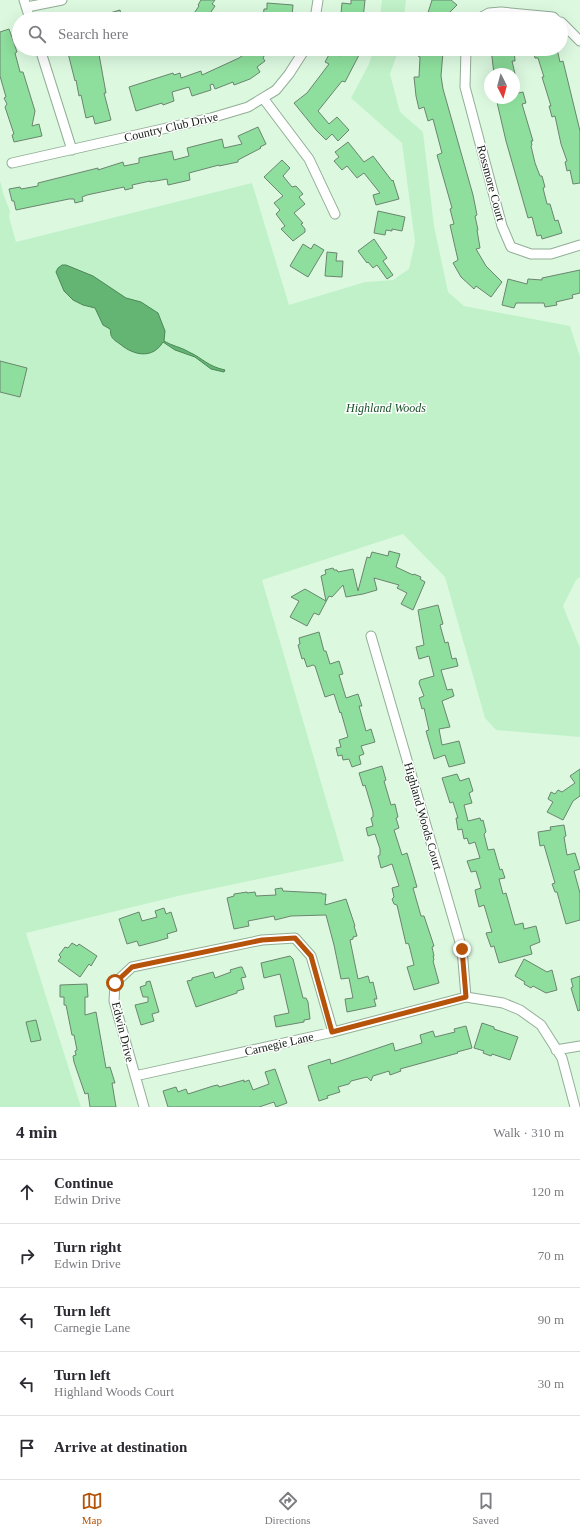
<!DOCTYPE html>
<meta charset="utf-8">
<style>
:root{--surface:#fff;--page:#f2f2f3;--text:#2b2b33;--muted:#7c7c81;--line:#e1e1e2;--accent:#b45309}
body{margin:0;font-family:Georgia,serif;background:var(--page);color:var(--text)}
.compass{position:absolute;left:484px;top:68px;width:36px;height:36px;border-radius:50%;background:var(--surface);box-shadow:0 4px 16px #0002;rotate:174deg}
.stop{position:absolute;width:12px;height:12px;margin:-9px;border:3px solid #b45309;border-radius:50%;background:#fff}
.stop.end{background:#b45309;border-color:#fff;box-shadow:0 1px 4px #0008}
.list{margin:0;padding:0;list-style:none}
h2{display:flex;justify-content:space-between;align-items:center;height:52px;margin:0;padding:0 16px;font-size:17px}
h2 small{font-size:13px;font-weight:400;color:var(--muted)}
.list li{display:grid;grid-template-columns:26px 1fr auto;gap:12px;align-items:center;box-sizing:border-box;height:64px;padding:0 16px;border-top:1px solid var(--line)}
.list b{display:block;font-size:15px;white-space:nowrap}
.list p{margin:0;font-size:13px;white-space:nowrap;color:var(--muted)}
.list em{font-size:13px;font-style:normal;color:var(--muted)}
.icon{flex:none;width:22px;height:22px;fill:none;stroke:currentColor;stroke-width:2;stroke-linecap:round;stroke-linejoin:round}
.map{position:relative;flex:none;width:580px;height:1107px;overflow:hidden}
.search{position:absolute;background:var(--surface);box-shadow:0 4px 16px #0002;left:12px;right:12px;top:12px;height:44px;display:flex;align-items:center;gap:10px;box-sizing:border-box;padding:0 14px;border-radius:22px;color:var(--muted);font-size:15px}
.sheet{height:372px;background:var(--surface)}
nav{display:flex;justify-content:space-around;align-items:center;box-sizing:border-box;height:56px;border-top:1px solid var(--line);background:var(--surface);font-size:11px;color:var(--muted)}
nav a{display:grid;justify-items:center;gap:2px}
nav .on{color:var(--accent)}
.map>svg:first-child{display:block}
</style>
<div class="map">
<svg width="580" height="1107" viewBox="0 0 580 1107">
<rect width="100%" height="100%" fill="#dcf9e0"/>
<path fill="#c1f1c8" d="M382,0H406L404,19H380Z
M374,49H399L390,74L400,112L423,132L434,226L448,292L464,306L570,326L580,357V577L576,580L563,606L580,648V737L496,730L485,718L445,577L403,534L262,580L344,861L178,896L26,933L81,1107H0V181L4,196L10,211L9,217L16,242L252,183L289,305L365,282L393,280L409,269L415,242L402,143L351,98L369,64Z"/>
<path fill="#64b474" stroke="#4b8757" d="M62,265H66L93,276L126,298L141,302L158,313L165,331L164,341C172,346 181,347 189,352C204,359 207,366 225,370L224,372L211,369L195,357L175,350L163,342C153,359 134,356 120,344C117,342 112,339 111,335C110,333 111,331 110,329L103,325L95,308L83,305L73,300L64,291L56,272L58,268Z"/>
<path fill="#8edf9d" stroke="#6b856f" d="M201,0H215L212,4L215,6L211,12L222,19H190L199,6L198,5Z
M351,0H365L363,19H348V14H341L342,3L351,4Z
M432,0H451L457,5L449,13L447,19H426Z
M267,3L293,5L292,17L284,16V19H266V18H263L264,9H267Z
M120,10L122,19H96V17Z
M9,29L17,52L15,53L19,68L20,72H23L35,111L32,126L39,124L42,136L14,142L12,135L14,134L5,107L7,104L4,98L6,97L0,76V32Z
M67,49H98L106,93H104L111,120L95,124L93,116L86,118L81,95L79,96L76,80L75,81Z
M252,49H268L263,58L265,61L257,67L260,72L250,79L234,85L233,82L215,89L213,84L210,85L211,90L192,96L189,87L172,92L174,101L163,105L162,103L136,111L129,87L173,73L174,75L180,73L181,78L201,71L202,75L239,58Z
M342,49H361L358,57L345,82L342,81L318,111L329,124L337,117L349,130L338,141L332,134L326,140L316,130L294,103L307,93L329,64L325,62L331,51L340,56Z
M418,49H439V52H443L441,76L443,89L473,195L477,215L475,216L478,230H477L480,248L476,249L486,266L502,282L491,297L476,286L474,289L461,277L453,263L458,260L450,225L454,224L450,209L452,208L437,155L442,153L433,119L428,121L424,107L419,109L416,96L414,77H419L420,57L418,56Z
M491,49H503V52L514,50L515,61H512L515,74H494Z
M533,49H557L560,62L563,61L580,131V183L573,184L570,170L567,171L565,162L567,161L561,144L555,116L552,117L549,106H551L542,77H544L538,58H535Z
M523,92L526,103L522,104L533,141H531L532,145L531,146L535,163L540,176H542L545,187L543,188L547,204H550L555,221L558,220L562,233L542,239L541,235L537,236L532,217L528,218L506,141L496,98H514V94Z
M258,127L266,144L260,147L261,148L238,160V162L219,166V165L189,173L190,180L168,185L167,179L150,182V181L132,185L133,188L125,190L124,187L87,195L82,197L83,201L75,203L74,199H69L16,210L14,201H12L9,189L20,187L21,189L38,186V183L98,168V170L123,162L124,166L139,163V158L172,151L174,160L189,156L187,148L222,139L224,148L242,144L238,136Z
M348,142L364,162L373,156L392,181L393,180L399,199L376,205L373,195L380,193L364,173L357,178L347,166L342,170L334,161L339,157L335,152Z
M282,160L290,168L283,176L292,187L296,186L303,194L299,197L305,204L294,213L303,223L301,224L305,229V232L293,241L281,229L285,226L276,214L280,210L274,203L283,196L264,177Z
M378,211L405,217L402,231L392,229V231L386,230L385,235L374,233Z
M374,239L387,258L383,261L393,275L387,279L377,265L373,268L368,262L367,263L358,251Z
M303,244L311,249L314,244L324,250L308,277L290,266Z
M327,252L337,253L336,261H343L342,277L325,276Z
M580,270V293L572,295L573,298L556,302L557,305L545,307L544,303H516L514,308L502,305L508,279L527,284L528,279L542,280V278Z
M0,361L27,368L20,397L0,392Z
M389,551L400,554L396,567L413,575L414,574L421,577L420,579L425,582L413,610L401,604L407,593L397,588L399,585L374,578L377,590L363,594L346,597L343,585L332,597L329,596L319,615L314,613L307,626L290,617L299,601L291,597L305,589L326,601L321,576L326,574L325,570L333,568L334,570H337L338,572L353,569L358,591L367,557L370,558L372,552L388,556Z
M438,605L443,624L440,625L445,643L448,642L452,659L456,658L458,666L441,670L447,690L452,689L454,696L442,701L450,727L439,729L442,745L459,741L465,763L449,767L445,755L434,759L426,731L429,730L424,708L422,709L419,698L424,696L419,683L420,680L434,676L429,656L419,659L416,647L424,645L418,610Z
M319,632L324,651H326L330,664L339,661L343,674L339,675L346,698L358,694L362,706H359L366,731L371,729L375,742L361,746L364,754L359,756L361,764L352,767L349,759L343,760L342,755L338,756L336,748L341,747L339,740L348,737L341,712L340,713L334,694L325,697L315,666L313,665L307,667L304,658L302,659L298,645L300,644L299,638Z
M382,766L386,780L384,781L391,805L395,804L398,817L396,818L399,828L394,830L402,855L407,853L417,887L413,888L421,916H424L434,946L432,947L434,956H433L434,960L433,961L439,983L414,990L407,967L414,965L409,945L408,943L406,944L397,905L394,904L392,899L394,897L392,888L399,886L392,864L381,868L378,856L380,855V849L375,834L368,836L366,828L373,826L371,818L373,817V812L365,785L363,786L359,773Z
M580,769V796L573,801L563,820L547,812L553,802L548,799L551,792L555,794L558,790L562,792L575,783L570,776Z
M457,774L460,781L469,778L473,791L469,793L472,803L464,805L468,821L480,818L481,821L483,820L486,832L484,834L488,850L494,849L500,870L502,869L505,878L499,879L503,894L506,893L515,925L523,923L524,929L536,926L540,942L530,946L532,954L499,963L494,946L491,947L486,933L492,932L484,905L479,907L475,890L481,888L476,871L471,872L467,861L480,858L475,842L469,844L467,838L464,839L462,829L458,830L456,818H458L453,802L450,803L442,778Z
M564,825L566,836L564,837L567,855L575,853L580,869L574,871L580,893V920L566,924L557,892H555L552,884L555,883L544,845L540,846L538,832L551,830L550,827Z
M282,888L283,891L322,893V894H326L325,905L346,899L355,926H354L357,936L353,937V939L350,940L358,979L368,976L370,983L373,982L377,999H374L376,1006L347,1012L345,999L353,998L349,978L341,979L334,945L326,915L291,916L275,920L274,916L248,921L249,926L234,929L227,898L234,896V894L247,892V893L255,892L256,896L276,895L275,889Z
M164,908L166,914L171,912L177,931L167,934L168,938L158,941L139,946L137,941L127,944L119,919L139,912L142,921L157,917L155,911Z
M72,943L77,946L79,944L97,956L91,966L89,964L80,977L58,961L61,957L59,955L65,947L68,948Z
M290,956L293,959L303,998H306L308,1002L310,1019L304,1020V1022L276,1027L274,1016L289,1013L280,974L264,978L261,963Z
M524,959L547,972L552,970L557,990L546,993L533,986L531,988L524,984L525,982L515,976Z
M240,967H242L246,977L241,978L244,989L237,991V993L196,1007L187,981L192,980V978L213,972L215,978L231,972L230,970Z
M580,976V1010L578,1011L571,988L573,987L571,979Z
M150,981L159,1012L152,1014L154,1021L141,1025L135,1005L148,1002V997H143L140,987L146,985V982Z
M87,984L88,997H85V1015L96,1012L106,1068L110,1067L115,1083H112L116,1107H90L88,1093L85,1094L74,1062L73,1056L76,1055L75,1051L77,1050L74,1035H72L66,1005H64V997H60V985Z
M36,1020L41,1040L31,1042L26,1022Z
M482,1023L494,1027V1029L518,1037L510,1060L492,1054L491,1056L483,1053L484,1051L474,1048Z
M466,1026L472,1048L457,1052L458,1053L400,1069L401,1071L390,1075L389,1071L373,1076L371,1081L367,1077L351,1081L349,1084L338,1087L340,1092L327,1096L328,1098L319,1101L308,1066L330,1059L331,1064L393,1043L395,1051L422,1043L420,1035L433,1031L435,1037L455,1032L454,1029Z
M275,1069L287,1103L276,1107L274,1102L259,1107H168L163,1091L176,1087L178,1092L186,1089L188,1094L213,1086L218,1085L219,1087L244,1080V1082L249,1080L253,1090L269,1084L265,1072Z"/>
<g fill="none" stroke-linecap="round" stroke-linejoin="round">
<g stroke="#92ae96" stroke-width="11">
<path id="street" d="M24,0L30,19
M27,7L62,0
M315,19L318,0
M478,19L489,13L501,12L553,17L555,19
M561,22L580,41
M40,49L72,150
M466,49L465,87L502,226L511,247L531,254H551L580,245
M263,98L309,159L335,214
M12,163L211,118L248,107L276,90L289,74L305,49
M371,636L462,949L466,997
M556,1050L580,1046
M135,1076L333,1032L466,997L503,1003L520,1010L541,1025L562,1058L575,1107
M144,1107L114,1001L115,983L132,967L262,940L295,938L311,956L333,1032"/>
</g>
<use href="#street" stroke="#fff" stroke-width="9"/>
</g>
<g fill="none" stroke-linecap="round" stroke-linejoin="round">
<path stroke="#b45309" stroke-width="5" d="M115,983L132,967L262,940L295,938L311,956L332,1032L466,997L462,949"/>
</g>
<g text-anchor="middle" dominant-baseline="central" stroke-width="3" stroke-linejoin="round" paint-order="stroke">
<g font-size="12" fill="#121d14" stroke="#fff">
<text transform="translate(171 127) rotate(-13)">Country Club Drive</text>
<text transform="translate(491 183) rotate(75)">Rossmore Court</text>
<text transform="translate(423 816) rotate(74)">Highland Woods Court</text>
<text transform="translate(123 1032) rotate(76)">Edwin Drive</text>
<text transform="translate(279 1044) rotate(-13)">Carnegie Lane</text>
</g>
<g font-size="12" font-style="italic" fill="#175027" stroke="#fff">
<text x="386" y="408">Highland Woods</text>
</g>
</g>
</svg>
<svg class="compass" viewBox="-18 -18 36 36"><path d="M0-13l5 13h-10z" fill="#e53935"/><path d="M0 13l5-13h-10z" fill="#7c7c81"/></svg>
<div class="stop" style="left:115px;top:983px"></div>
<div class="stop end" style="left:462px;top:949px"></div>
<div class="search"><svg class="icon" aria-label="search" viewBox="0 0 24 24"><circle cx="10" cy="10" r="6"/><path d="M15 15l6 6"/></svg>Search here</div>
</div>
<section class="sheet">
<h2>4 min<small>Walk · 310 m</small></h2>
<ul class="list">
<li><svg class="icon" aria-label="ahead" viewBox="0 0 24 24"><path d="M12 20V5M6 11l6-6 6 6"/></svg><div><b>Continue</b><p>Edwin Drive</p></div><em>120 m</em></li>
<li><svg class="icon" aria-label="right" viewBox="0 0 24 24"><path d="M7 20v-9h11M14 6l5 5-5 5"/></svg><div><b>Turn right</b><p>Edwin Drive</p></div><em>70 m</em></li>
<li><svg class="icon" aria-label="left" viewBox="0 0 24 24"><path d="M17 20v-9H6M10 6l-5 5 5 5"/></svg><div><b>Turn left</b><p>Carnegie Lane</p></div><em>90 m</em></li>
<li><svg class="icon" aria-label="left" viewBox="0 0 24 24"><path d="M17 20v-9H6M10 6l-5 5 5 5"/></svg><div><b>Turn left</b><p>Highland Woods Court</p></div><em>30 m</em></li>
<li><svg class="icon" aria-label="arrive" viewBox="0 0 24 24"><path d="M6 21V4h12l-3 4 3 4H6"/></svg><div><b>Arrive at destination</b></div></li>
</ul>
</section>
<nav>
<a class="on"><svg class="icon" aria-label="map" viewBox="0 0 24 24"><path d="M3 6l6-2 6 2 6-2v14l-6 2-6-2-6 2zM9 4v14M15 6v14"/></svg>Map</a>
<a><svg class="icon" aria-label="directions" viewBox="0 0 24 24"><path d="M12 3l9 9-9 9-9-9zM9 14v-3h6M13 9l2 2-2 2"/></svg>Directions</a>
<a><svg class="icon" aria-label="saved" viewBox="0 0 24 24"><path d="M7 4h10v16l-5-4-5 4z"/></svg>Saved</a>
</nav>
